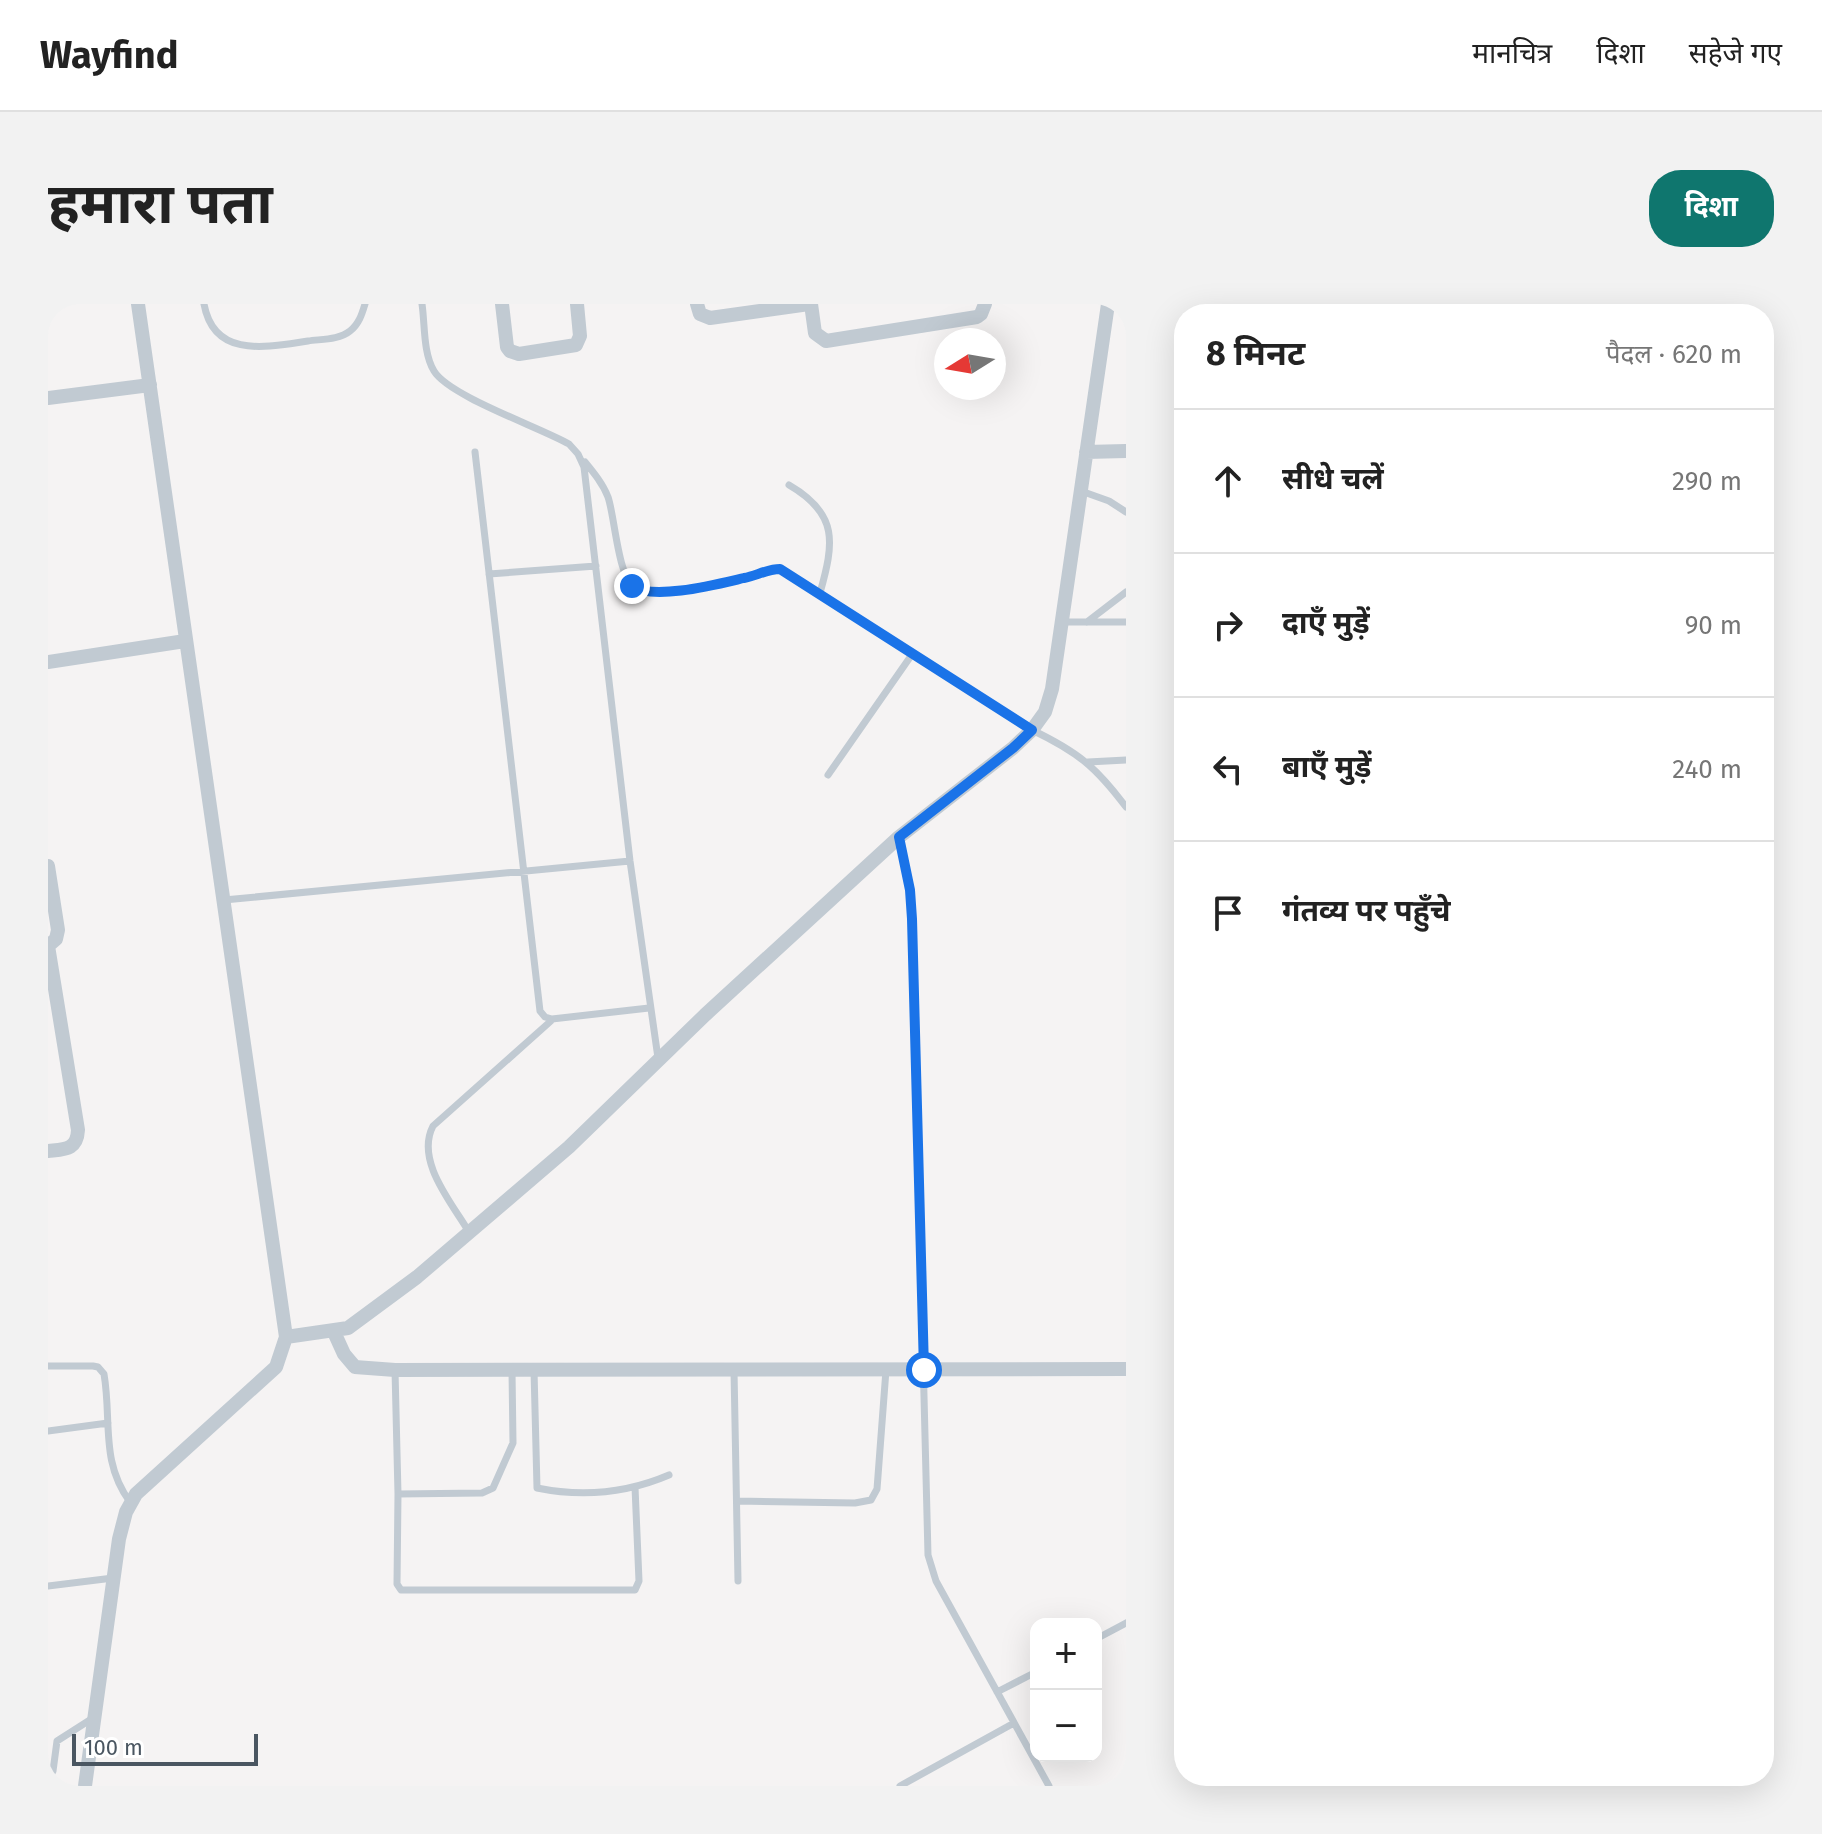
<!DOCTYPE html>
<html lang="hi">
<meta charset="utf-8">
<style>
:root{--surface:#fff;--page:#f2f2f2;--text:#222;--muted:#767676;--line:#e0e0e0;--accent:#0f766e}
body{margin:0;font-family:"Fira Sans","Noto Sans Devanagari",sans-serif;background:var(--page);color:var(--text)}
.controls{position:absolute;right:24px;bottom:24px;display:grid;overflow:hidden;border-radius:16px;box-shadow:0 8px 32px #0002}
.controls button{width:72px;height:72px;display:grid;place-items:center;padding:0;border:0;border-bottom:2px solid var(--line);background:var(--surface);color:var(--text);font:40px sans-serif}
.compass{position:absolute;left:886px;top:24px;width:72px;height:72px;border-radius:50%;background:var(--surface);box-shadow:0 8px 32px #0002;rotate:259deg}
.scale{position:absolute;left:24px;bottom:20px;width:186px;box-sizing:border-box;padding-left:8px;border:4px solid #4a5661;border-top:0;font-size:22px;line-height:28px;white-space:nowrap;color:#4a5661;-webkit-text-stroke:6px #fff;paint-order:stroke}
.stop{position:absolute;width:24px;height:24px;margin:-18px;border:6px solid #1a73e8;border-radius:50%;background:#fff}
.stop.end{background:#1a73e8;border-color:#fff;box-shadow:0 2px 8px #0008}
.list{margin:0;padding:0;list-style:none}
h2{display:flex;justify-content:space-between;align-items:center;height:104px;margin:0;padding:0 32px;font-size:34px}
h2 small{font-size:26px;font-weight:400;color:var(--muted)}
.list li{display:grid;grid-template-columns:52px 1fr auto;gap:24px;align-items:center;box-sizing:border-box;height:144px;padding:0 32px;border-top:2px solid var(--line)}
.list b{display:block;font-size:30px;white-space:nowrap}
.list em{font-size:26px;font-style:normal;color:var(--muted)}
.icon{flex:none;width:44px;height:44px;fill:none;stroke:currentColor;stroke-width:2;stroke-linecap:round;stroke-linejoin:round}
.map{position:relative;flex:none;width:1078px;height:1482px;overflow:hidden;border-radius:32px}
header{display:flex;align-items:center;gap:48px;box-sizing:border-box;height:112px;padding:0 40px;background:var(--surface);border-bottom:2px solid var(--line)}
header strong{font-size:38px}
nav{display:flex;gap:44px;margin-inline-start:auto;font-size:28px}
.intro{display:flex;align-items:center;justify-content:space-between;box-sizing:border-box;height:192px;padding:0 48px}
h1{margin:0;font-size:56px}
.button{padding:20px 36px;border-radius:32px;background:var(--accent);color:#fff;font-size:28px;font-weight:700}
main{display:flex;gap:48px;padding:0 48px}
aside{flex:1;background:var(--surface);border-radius:32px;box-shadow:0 8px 32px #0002}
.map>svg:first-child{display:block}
</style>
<header>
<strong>Wayfind</strong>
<nav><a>मानचित्र</a><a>दिशा</a><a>सहेजे गए</a></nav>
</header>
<div class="intro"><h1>हमारा पता</h1><a class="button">दिशा</a></div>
<main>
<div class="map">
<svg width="1078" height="1482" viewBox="0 0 1078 1482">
<rect width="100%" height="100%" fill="#f5f3f3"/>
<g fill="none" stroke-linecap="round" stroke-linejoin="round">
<path stroke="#c1cad2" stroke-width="7" d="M156,0C166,55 219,43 260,37C273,35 291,36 302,27C311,20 314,10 317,0
M374,0C377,20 375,49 386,67C401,92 491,123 521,140L530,150L536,163L582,557L610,754
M427,148L492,707L497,713L504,715L601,704
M537,158C546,169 555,180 560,193C567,213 570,276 588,285C606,294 676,279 697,274C712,271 723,262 738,268L984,426C1030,448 1048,463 1078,503
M741,181C791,210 786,239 772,289
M1033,187L1061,197L1078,208
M441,270L548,262
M1014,318H1078
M1039,318L1078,288
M1040,458L1078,456
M780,471L865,349
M851,533L862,586L864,615L880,1251L888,1277L1001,1482
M176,596L582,557
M421,928C404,899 367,857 385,822L504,716
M0,1062H45L50,1063L56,1070C64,1117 52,1157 82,1198
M347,1066L350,1190L349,1280L353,1286H587L591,1277L587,1183
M486,1066L489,1184C533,1193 579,1189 621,1171
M686,1066L690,1277
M0,1127L60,1119
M350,1190L434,1189L445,1184L465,1139L464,1067
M689,1197L807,1199L823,1196L829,1185L838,1066
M0,1282L65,1274
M1048,1335L1078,1319
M949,1388L988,1368
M0,1476L5,1467L9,1437L45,1414
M852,1482L966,1419"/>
<path stroke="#c1cad2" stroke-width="14" d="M454,0L459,43L462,47L471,50L528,41L532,32L529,0
M649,0L652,10L662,14L761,0
M763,0L767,29L778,37L929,13L933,10L937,0
M0,94L102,81
M1038,148L1078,147
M0,358L137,337
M0,562L10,626L8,635L0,642
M0,847C17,845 29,846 30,826L0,642
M286,1028L296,1050L307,1063L347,1066L1078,1065
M238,1033L300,1024L369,973L521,843L657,711L851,533L965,444L984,426L997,408L1004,385L1060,0
M37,1482L71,1235L78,1208L88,1190L228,1063L238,1033L90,0"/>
</g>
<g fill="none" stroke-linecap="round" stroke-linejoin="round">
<path stroke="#1a73e8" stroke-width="10" d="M584,282C605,297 670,280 696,274C708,272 719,265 732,265L984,426L965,444L851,533L862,586L864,615L876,1066"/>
</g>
</svg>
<div class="controls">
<button>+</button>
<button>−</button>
</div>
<svg class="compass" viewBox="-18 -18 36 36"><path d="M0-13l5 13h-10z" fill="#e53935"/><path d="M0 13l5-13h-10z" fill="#767676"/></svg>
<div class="scale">100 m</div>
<div class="stop" style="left:876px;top:1066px"></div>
<div class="stop end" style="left:584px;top:282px"></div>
</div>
<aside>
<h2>8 मिनट<small>पैदल · 620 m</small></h2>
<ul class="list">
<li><svg class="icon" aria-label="ahead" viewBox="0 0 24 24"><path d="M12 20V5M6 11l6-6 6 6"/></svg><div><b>सीधे चलें</b></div><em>290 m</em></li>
<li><svg class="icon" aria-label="right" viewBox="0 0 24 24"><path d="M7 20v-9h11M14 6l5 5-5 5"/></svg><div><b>दाएँ मुड़ें</b></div><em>90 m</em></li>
<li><svg class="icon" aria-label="left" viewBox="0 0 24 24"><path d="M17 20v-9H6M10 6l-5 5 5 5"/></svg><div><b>बाएँ मुड़ें</b></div><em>240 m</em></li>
<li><svg class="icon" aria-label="arrive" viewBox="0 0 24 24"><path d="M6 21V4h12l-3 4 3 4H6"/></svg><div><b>गंतव्य पर पहुँचे</b></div></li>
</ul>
</aside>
</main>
